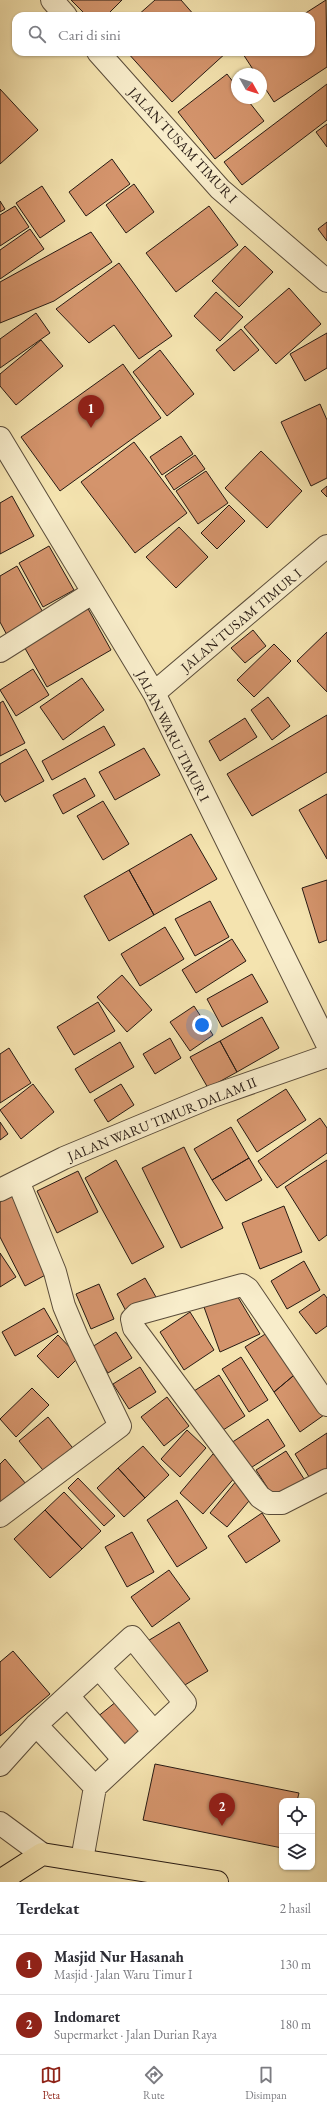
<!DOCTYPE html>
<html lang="id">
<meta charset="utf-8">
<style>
:root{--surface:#fff;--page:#f7f7f7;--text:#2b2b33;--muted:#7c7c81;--line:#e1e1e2;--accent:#8f2418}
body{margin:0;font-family:"EB Garamond",serif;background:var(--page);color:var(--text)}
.controls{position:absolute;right:12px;bottom:12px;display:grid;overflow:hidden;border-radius:8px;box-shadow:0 1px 3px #0004}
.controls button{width:36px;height:36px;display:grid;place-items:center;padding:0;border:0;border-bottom:1px solid var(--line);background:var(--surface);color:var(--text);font:20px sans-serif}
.compass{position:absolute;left:231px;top:68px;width:36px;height:36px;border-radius:50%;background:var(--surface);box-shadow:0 1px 3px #0004;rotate:129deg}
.you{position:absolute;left:202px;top:1025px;width:14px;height:14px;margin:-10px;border:3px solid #fff;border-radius:50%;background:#1a73e8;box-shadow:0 0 0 6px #1a73e833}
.badge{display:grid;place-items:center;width:26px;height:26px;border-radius:50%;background:var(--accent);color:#fff;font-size:13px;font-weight:700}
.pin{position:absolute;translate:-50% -33px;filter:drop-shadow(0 1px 2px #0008)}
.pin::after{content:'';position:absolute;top:21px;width:14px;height:12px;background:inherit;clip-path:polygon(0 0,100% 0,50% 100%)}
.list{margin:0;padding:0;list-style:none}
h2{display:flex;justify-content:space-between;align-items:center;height:52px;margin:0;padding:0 16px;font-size:17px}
h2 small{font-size:13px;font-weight:400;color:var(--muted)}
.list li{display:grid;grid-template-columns:26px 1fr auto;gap:12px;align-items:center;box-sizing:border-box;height:60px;padding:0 16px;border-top:1px solid var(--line)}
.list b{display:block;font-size:15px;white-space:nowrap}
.list p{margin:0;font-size:13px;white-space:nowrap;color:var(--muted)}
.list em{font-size:13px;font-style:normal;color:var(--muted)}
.icon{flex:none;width:22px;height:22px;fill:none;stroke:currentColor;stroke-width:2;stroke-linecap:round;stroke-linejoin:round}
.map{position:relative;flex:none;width:327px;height:1882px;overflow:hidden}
.search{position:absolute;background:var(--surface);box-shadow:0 1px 3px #0004;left:12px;right:12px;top:12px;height:44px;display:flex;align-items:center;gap:10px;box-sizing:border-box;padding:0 14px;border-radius:12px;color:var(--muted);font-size:15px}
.sheet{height:172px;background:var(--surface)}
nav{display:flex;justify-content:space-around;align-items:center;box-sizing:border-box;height:56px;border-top:1px solid var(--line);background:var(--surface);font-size:11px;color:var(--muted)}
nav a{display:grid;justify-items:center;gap:2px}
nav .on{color:var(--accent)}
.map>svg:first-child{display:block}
</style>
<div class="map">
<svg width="327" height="1882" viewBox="0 0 327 1882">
<rect width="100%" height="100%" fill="#f4e3af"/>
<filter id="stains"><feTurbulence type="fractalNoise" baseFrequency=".005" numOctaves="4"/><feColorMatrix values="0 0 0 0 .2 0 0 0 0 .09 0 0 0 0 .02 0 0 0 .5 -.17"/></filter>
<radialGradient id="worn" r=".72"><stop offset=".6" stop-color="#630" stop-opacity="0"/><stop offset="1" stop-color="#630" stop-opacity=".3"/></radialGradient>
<path fill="#d4946c" stroke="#271a13" d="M71,0H122L106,16H87Z
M155,0H181L195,16H137Z
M326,0L327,67L274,102L261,82V74H256L243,54L246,52H311V16H301Z
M127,52H227L172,102Z
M227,74L237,87V98H246L264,121L215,159L178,112Z
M327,84V120L242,185L224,162Z
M0,89L38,130L0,164Z
M327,124V147L316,132Z
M112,159L130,184L86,216L69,192Z
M134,184L154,212L126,233L106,205Z
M42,186L65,221L40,238L16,203Z
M0,201L5,209L0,212Z
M15,206L29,227L0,246V215Z
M209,206L238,245L176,292L146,253Z
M327,222V241L318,229Z
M30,229L44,249L0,279V250Z
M91,232L112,262L54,301L0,323V282Z
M245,246L273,272L239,307L212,281Z
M119,263L172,336L139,359L114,325L89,343L56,309Z
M289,288L321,324L276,364L244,327Z
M216,292L243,317L220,341L194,316Z
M36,313L50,333L0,368V339Z
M241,329L259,350L234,371L216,350Z
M327,333V368L305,381L290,354Z
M41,340L63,366L16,405L0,386V374Z
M160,350L194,394L167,416L133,372Z
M123,364L161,418L60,491L21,437Z
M320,404L327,420V478L311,486L281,422Z
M181,436L193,454L162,475L150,457Z
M134,442L187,513L135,553L81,482Z
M261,451L302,491L267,528L225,488Z
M195,455L205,469L174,490L165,476Z
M206,471L228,503L198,524L176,491Z
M327,486V497L321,491Z
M12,496L34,536L0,554V503Z
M229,505L245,521L217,549L201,533Z
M179,527L208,557L176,588L146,557Z
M49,546L74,590L43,607L19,563Z
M17,566L45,616L8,637L0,622V576Z
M86,605L111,650L47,687L22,643Z
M253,630L266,646L245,663L231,648Z
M327,632V692L297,661Z
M274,644L291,661L254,697L237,680Z
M33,669L49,695L16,716L0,690Z
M82,678L104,710L63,740L40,707Z
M268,697L290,726L272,740L251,710Z
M3,701L25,743L0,756V703Z
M327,715V772L252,816L227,774Z
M245,718L257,737L220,761L209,741Z
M104,726L115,745L52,780L42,761Z
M144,748L160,775L115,800L99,772Z
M26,749L44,781L5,802L0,794V764Z
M85,778L95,796L63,814L53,795Z
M327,794V859L299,810Z
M103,801L129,844L103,860L77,816Z
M191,834L217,879L154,915L129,870Z
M129,870L154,915L109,941L84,896Z
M327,880V940L319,943L302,888Z
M210,901L229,937L195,956L175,919Z
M165,927L184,959L140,986L121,954Z
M232,939L246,961L196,993L182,970Z
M252,974L268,1002L222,1027L207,999Z
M122,975L152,1010L127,1032L97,997Z
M98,1002L115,1031L74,1055L57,1027Z
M194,1006L213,1035L190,1051L170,1022Z
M262,1017L279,1048L237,1072L220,1041Z
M170,1038L181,1058L155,1074L143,1054Z
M220,1041L237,1072L208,1088L190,1057Z
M120,1042L134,1067L90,1093L75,1069Z
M9,1048L31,1083L0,1103V1054Z
M33,1084L54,1112L21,1139L0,1110Z
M121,1084L134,1105L108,1122L94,1100Z
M286,1089L306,1120L257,1152L237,1120Z
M320,1118L327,1128V1153L277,1188L258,1161Z
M0,1122L8,1134L0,1140Z
M231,1127L249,1158L212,1180L194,1149Z
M184,1147L223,1228L181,1248L142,1168Z
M249,1158L262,1180L226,1201L212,1180Z
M116,1160L164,1247L132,1264L85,1178Z
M327,1160V1235L319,1241L285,1187Z
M78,1171L98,1212L57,1233L37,1191Z
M12,1195L51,1272L25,1286L0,1237V1202Z
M284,1206L302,1252L260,1269L242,1223Z
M0,1253L16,1277L0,1287Z
M304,1261L320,1290L287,1309L271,1281Z
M145,1278L156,1297L127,1313L117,1294Z
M99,1284L114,1319L91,1329L76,1294Z
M236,1294L260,1334L220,1352L204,1307Z
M324,1294L327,1298V1326L316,1334L299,1312Z
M44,1308L58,1332L15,1356L2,1332Z
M190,1312L214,1350L184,1370L160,1332Z
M270,1331L299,1371L274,1392L245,1347Z
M116,1332L132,1358L108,1373L92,1347Z
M58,1335L79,1357L58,1378L37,1356Z
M241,1357L268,1400L249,1412L222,1369Z
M140,1367L156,1392L129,1409L113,1384Z
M299,1371L324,1415L300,1432L274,1392Z
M219,1375L245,1416L220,1432L194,1391Z
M32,1388L49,1405L16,1437L0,1419Z
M167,1397L189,1426L164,1446L141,1417Z
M48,1417L76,1452L47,1475L19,1441Z
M268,1419L285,1446L249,1469L231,1443Z
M187,1430L206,1448L180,1477L161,1459Z
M327,1433V1476L314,1485L295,1454Z
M143,1446L169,1475L145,1498L118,1468Z
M286,1451L306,1482L276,1501L256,1470Z
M213,1454L237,1475L203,1514L180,1493Z
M5,1459L26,1484L0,1507V1464Z
M118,1468L145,1498L124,1517L97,1488Z
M78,1478L115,1516L104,1526L68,1488Z
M237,1480L254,1495L227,1527L210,1513Z
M64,1492L101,1531L82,1549L45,1510Z
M177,1500L207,1548L177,1567L147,1520Z
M45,1510L82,1549L50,1578L14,1539Z
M262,1513L280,1541L246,1563L228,1536Z
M132,1532L154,1572L127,1587L105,1547Z
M169,1570L190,1599L152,1627L131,1597Z
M179,1622L208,1671L175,1691L146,1642Z
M13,1651L50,1694L0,1736V1662Z
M122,1697L151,1734L115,1762L86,1726Z
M155,1764L299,1793L297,1801H282V1848L143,1820Z"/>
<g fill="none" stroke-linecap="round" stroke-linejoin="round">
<g stroke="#5a4c3a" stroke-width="24">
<path id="minor" d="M52,0L66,16
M98,52L220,189L327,281
M0,438L154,693L327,1044
M0,651L92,593
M154,693L327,546
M0,1190L64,1158L213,1096L327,1056
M327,1405L248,1289L242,1285L137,1314L132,1319L134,1328L260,1497L269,1503H282L327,1480
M0,1516L120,1426L77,1337L64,1306L55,1272L18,1181
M99,1668L154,1732
M68,1696L124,1760
M36,1725L95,1787
M0,1765L36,1725L132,1637L185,1703L95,1787L82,1860
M0,1823L42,1854"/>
</g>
<g stroke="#271a13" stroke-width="24">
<path id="major" d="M0,1881L42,1854L217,1882"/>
</g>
<use href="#minor" stroke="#f8edcb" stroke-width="22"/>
<use href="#major" stroke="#f4e3af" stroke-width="22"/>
</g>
<g text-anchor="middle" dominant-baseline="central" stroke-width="3.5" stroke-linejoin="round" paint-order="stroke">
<g font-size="14" fill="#271a13" stroke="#f8edcb">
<text transform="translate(183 145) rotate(47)">JALAN TUSAM TIMUR I</text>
<text transform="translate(241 620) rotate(-40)">JALAN TUSAM TIMUR I</text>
<text transform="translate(173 736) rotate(63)">JALAN WARU TIMUR I</text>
<text transform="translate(162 1119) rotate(-22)">JALAN WARU TIMUR DALAM II</text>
</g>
</g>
<rect width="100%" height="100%" filter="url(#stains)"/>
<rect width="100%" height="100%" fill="url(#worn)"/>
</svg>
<div class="controls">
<button><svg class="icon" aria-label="locate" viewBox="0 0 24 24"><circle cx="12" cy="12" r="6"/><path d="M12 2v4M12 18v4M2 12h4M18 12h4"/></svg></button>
<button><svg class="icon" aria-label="layers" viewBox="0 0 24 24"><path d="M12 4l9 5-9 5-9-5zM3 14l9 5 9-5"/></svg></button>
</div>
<svg class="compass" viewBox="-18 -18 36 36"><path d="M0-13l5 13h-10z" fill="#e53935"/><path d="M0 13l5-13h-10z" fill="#7c7c81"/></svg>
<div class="you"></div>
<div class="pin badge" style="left:91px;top:428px">1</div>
<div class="pin badge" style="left:222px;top:1826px">2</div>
<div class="search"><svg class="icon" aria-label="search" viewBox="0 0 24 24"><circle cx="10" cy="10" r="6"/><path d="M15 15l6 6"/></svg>Cari di sini</div>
</div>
<section class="sheet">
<h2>Terdekat<small>2 hasil</small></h2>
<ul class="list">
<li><span class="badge">1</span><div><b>Masjid Nur Hasanah</b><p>Masjid · Jalan Waru Timur I</p></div><em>130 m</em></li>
<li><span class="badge">2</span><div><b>Indomaret</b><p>Supermarket · Jalan Durian Raya</p></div><em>180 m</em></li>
</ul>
</section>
<nav>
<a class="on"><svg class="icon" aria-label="map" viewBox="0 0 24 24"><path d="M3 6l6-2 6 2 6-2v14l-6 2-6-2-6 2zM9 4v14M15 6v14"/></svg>Peta</a>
<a><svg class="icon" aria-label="directions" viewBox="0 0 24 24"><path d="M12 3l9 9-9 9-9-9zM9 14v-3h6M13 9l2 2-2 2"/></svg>Rute</a>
<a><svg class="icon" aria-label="saved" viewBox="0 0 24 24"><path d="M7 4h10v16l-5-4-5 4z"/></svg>Disimpan</a>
</nav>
